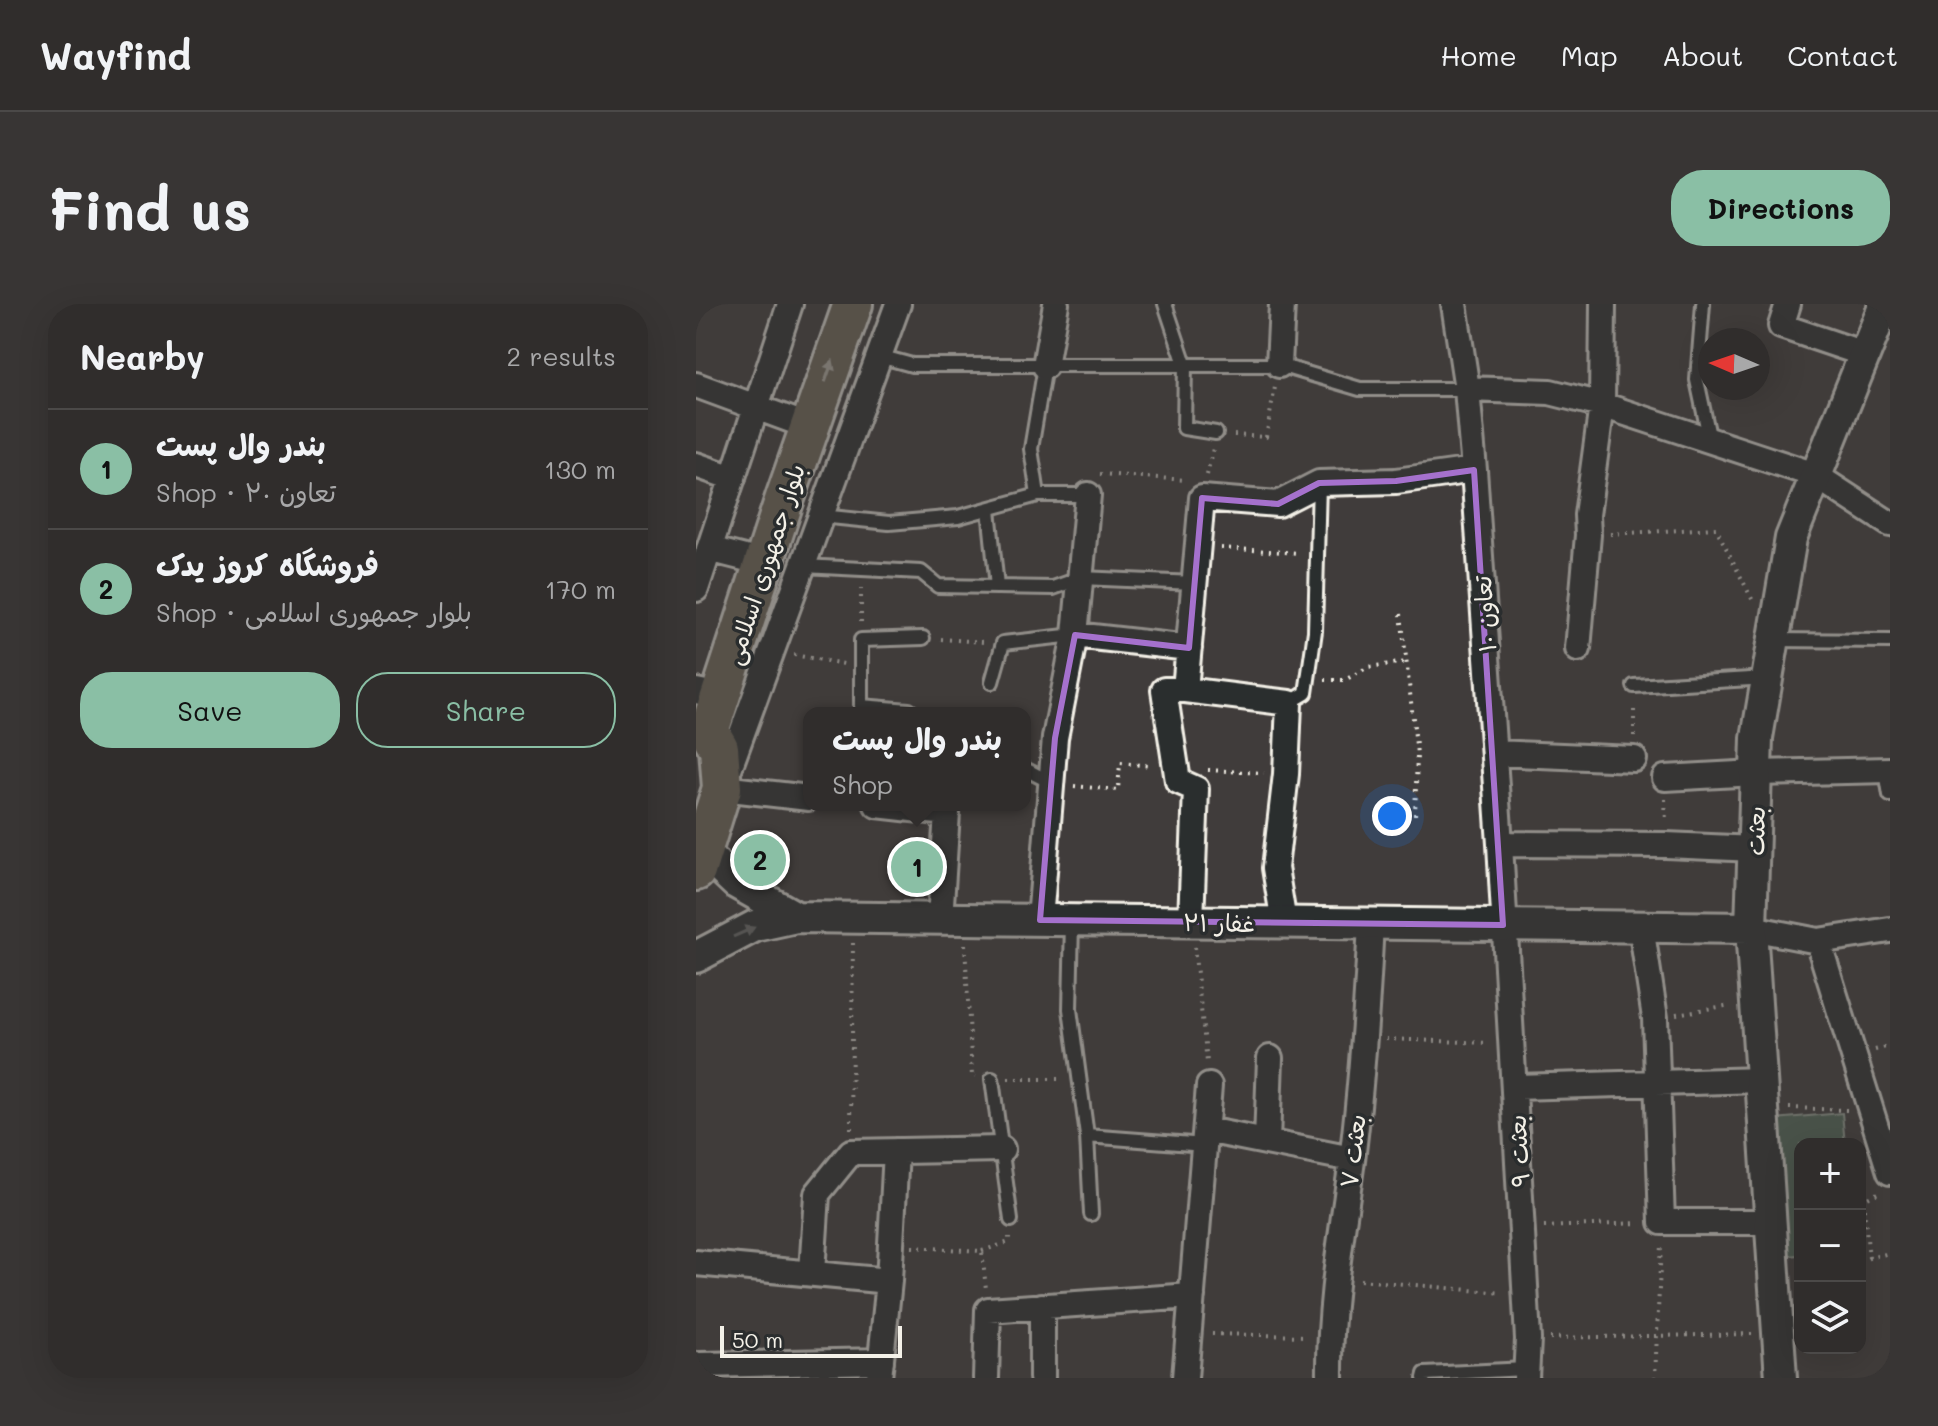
<!DOCTYPE html>
<meta charset="utf-8">
<style>
:root{--surface:#302d2c;--page:#383534;--text:#f1f3f6;--muted:#a8a8a9;--line:#4b4948;--accent:#8abfa5}
body{margin:0;font-family:Mali,"Playpen Sans Arabic",sans-serif;background:var(--page);color:var(--text)}
.controls{position:absolute;right:24px;bottom:24px;display:grid;overflow:hidden;border-radius:16px;box-shadow:0 8px 32px #0002}
.controls button{width:72px;height:72px;display:grid;place-items:center;padding:0;border:0;border-bottom:2px solid var(--line);background:var(--surface);color:var(--text);font:40px sans-serif}
.compass{position:absolute;left:1002px;top:24px;width:72px;height:72px;border-radius:50%;background:var(--surface);box-shadow:0 8px 32px #0002;rotate:272deg}
.scale{position:absolute;left:24px;bottom:20px;width:182px;box-sizing:border-box;padding-left:8px;border:4px solid #f4f1e8;border-top:0;font-size:22px;line-height:28px;white-space:nowrap;color:#f4f1e8;-webkit-text-stroke:6px #2a2d2e;paint-order:stroke}
.you{position:absolute;left:696px;top:512px;width:28px;height:28px;margin:-20px;border:6px solid #fff;border-radius:50%;background:#1a73e8;box-shadow:0 0 0 12px #1a73e833}
.badge{display:grid;place-items:center;width:52px;height:52px;border-radius:50%;background:var(--accent);color:#111;font-size:26px;font-weight:700}
.pin{position:absolute;translate:-50% -50%;border:4px solid #fff;box-shadow:0 2px 8px #0006}
.popup{position:absolute;left:107px;top:403px;width:228px;height:104px;box-sizing:border-box;display:grid;place-content:center;border-radius:16px;background:var(--surface);filter:drop-shadow(0 2px 6px #0005);font-size:26px;white-space:nowrap;color:var(--muted)}
.popup b{font-size:30px;color:var(--text)}
.popup::after{content:'';position:absolute;left:50%;top:100%;margin-left:-16px;border:16px solid transparent;border-top-color:var(--surface)}
.list{margin:0;padding:0;list-style:none}
h2{display:flex;justify-content:space-between;align-items:center;height:104px;margin:0;padding:0 32px;font-size:34px}
h2 small{font-size:26px;font-weight:400;color:var(--muted)}
.list li{display:grid;grid-template-columns:52px 1fr auto;gap:24px;align-items:center;box-sizing:border-box;height:120px;padding:0 32px;border-top:2px solid var(--line)}
.list b{display:block;font-size:30px;white-space:nowrap}
.list p{margin:0;font-size:26px;white-space:nowrap;color:var(--muted)}
.list em{font-size:26px;font-style:normal;color:var(--muted)}
.actions{display:flex;gap:16px;padding:24px 32px}
.actions a{flex:1;padding:18px 0;border:2px solid var(--accent);border-radius:32px;text-align:center;font-size:28px;color:var(--accent)}
.actions .main{background:var(--accent);color:#111}
.icon{flex:none;width:44px;height:44px;fill:none;stroke:currentColor;stroke-width:2;stroke-linecap:round;stroke-linejoin:round}
.map{position:relative;flex:none;width:1194px;height:1074px;overflow:hidden;border-radius:32px}
header{display:flex;align-items:center;gap:48px;box-sizing:border-box;height:112px;padding:0 40px;background:var(--surface);border-bottom:2px solid var(--line)}
header strong{font-size:38px}
nav{display:flex;gap:44px;margin-inline-start:auto;font-size:28px}
.intro{display:flex;align-items:center;justify-content:space-between;box-sizing:border-box;height:192px;padding:0 48px}
h1{margin:0;font-size:56px}
.button{padding:20px 36px;border-radius:32px;background:var(--accent);color:#111;font-size:28px;font-weight:700}
main{display:flex;gap:48px;padding:0 48px}
aside{flex:1;background:var(--surface);border-radius:32px;box-shadow:0 8px 32px #0002}
.map>svg:first-child{display:block}
</style>
<header>
<strong>Wayfind</strong>
<nav><a>Home</a><a>Map</a><a>About</a><a>Contact</a></nav>
</header>
<div class="intro"><h1>Find us</h1><a class="button">Directions</a></div>
<main>
<aside>
<h2>Nearby<small>2 results</small></h2>
<ul class="list">
<li><span class="badge">1</span><div><b>بندر وال پست</b><p>Shop · تعاون ۲۰</p></div><em>130 m</em></li>
<li><span class="badge">2</span><div><b>فروشگاه کروز یدک</b><p>Shop · بلوار جمهوری اسلامی</p></div><em>170 m</em></li>
</ul>
<div class="actions"><a class="main">Save</a><a>Share</a></div>
</aside>
<div class="map">
<svg width="1194" height="1074" viewBox="0 0 1194 1074">
<rect width="100%" height="100%" fill="#403c3b"/>
<filter id="ink" filterUnits="userSpaceOnUse"><feTurbulence type="fractalNoise" baseFrequency=".0125" numOctaves="2"/><feDisplacementMap in="SourceGraphic" scale="16" xChannelSelector="R" yChannelSelector="G"/><feConvolveMatrix kernelMatrix="1 2 1 2 8 2 1 2 1" color-interpolation-filters="sRGB"/></filter>
<g filter="url(#ink)">
<path fill="#576e5b" stroke="#a6b0a2" stroke-width="2" d="M1146,809L1149,840H1104V951L1091,952L1079,815Z"/>
<g fill="none" stroke-linecap="round" stroke-linejoin="round">
<g stroke="#f4f1e8" stroke-width="18">
<path id="service" d="M469,0L489,60L488,124L520,129
M1007,0L1001,76L1014,137
M183,52L216,61H583L664,85H771
M342,191L335,145L349,62
M293,205L301,283
M125,212L193,219L262,213L342,191H392
M107,262L225,268L242,282L357,284L385,274L499,279
M1077,336L1194,337
M296,378L307,339L379,331
M938,382L1071,374
M593,399L610,389L619,327L623,179
M217,409L213,406L165,402V336L227,334
M329,465L356,479
M1190,467L1194,491
M376,618L374,705L391,832L395,910
M296,775L315,916
M391,832L509,841
M728,1074L729,1070L830,1065"/>
</g>
<g stroke="#f4f1e8" stroke-width="30">
<path id="minor" d="M758,0L771,85L778,166L804,540L832,1035L830,1074
M1092,0L1085,22L1168,50
M583,61L586,0
M349,62L360,0
M0,81L114,123
M771,85L854,88L906,101L1119,171L1194,220
M0,161L37,174
M13,245L68,259
M0,285L94,0
M379,331L493,344
M882,345L892,231L891,211L906,101L907,0
M489,386L593,399L590,470L579,564L588,619
M0,387L24,392
M798,449L938,455
M969,474L1060,469L1194,466
M113,494L26,484L202,0
M181,501L251,509L244,615
M804,540L970,541L1059,545
M344,616L359,434L379,331L392,191
M495,617L500,485L482,477L468,386H489L506,194L582,200L623,179L700,177L778,166
M945,622L959,714L966,918H1074
M1055,624L1122,637L1194,626
M1122,637L1194,868
M819,783L1066,776
M510,826L656,855
M571,838L574,754
M0,959L193,977
M116,969L121,890L155,848L306,845
M3,1074L4,1061L185,1057
M183,1074L193,977L200,847
M290,1074L292,1006L496,992
M346,1074V1002
M489,1074L513,782
M634,1074C633,1000 646,929 656,856C666,777 671,699 675,619"/>
</g>
<g stroke="#f4f1e8" stroke-width="36">
<path id="tertiary" d="M6,547L40,579L100,613
M0,653L59,622L100,613L1055,624
M1085,1074L1055,624L1061,434L1095,234L1189,0"/>
</g>
<g stroke="#f4f1e8" stroke-width="44">
<path id="primary" d="M0,567L26,484L23,444L13,427L89,194L157,0"/>
</g>
<path stroke="#f4f1e8" stroke-width="4" stroke-dasharray="2 6" stroke-linecap="butt" d="M538,131L570,133L579,83
M404,170L491,176
M511,171L517,144
M914,230L1020,224L1057,297
M525,244L604,249
M705,310L721,450L719,513
M165,318V283
M245,335L288,338
M98,351L148,360
M629,376H649L672,363L711,358
M938,432V400
M512,466L568,469
M378,482L422,486L424,459L456,462
M969,495L970,518
M269,640L276,772H280
M498,643L511,758
M980,710L1035,701
M690,735L793,739
M1179,746L1194,742
M312,775H368
M1093,804L1152,806
M155,825L157,638
M848,923L943,919
M216,943L286,947L290,985
M286,947L313,938V933
M1173,954L1167,896L1184,888
M1164,956L1194,949
M664,976L807,989
M516,1030L611,1032
M854,1034L1057,1030
M959,1074L965,940"/>
<use href="#service" stroke="#2a2d2e" stroke-width="12"/>
<use href="#minor" stroke="#2a2d2e" stroke-width="24"/>
<use href="#tertiary" stroke="#2a2d2e" stroke-width="30"/>
<use href="#primary" stroke="#736b5a" stroke-width="38"/>
</g>
<defs><path id="oneway-solid" d="M-6-.8H1V-3.2L6.5 0L1 3.2V.8H-6Z" transform="scale(2)"/></defs>
<use fill="#c0bbaf" href="#oneway-solid" transform="translate(133 67) rotate(-71)"/>
<use fill="#71726f" href="#oneway-solid" transform="translate(48 628) rotate(-24)"/>
</g>
<path d="M0 0H1194V1074H0ZM778,166L807,621L344,616L359,434L379,331L493,344L506,194L582,200L623,179L700,177Z" fill="#403c3b" fill-opacity=".55" fill-rule="evenodd"/>
<path fill="none" stroke="#a571cd" stroke-width="6" stroke-linejoin="round" d="M778,166L807,621L344,616L359,434L379,331L493,344L506,194L582,200L623,179L700,177Z"/>
<g text-anchor="middle" dominant-baseline="central" stroke-width="7" stroke-linejoin="round" paint-order="stroke">
<g font-size="24" fill="#f4f1e8" stroke="#2a2d2e">
<text transform="translate(68 260) rotate(-72)">بلوار جمهوری اسلامی</text>
<text transform="translate(788 310) rotate(-94)">تعاون ۱۰</text>
<text transform="translate(1059 527) rotate(-89)">بعثت</text>
<text transform="translate(523 618) rotate(1)">غفار ۲۱</text>
<text transform="translate(656 847) rotate(-83)">بعثت ۷</text>
<text transform="translate(822 847) rotate(-93)">بعثت ۹</text>
</g>
</g>
</svg>
<div class="controls">
<button>+</button>
<button>−</button>
<button><svg class="icon" aria-label="layers" viewBox="0 0 24 24"><path d="M12 4l9 5-9 5-9-5zM3 14l9 5 9-5"/></svg></button>
</div>
<svg class="compass" viewBox="-18 -18 36 36"><path d="M0-13l5 13h-10z" fill="#e53935"/><path d="M0 13l5-13h-10z" fill="#a8a8a9"/></svg>
<div class="scale">50 m</div>
<div class="you"></div>
<div class="pin badge" style="left:221px;top:563px">1</div>
<div class="popup"><b>بندر وال پست</b>Shop</div>
<div class="pin badge" style="left:64px;top:556px">2</div>
</div>
</main>
